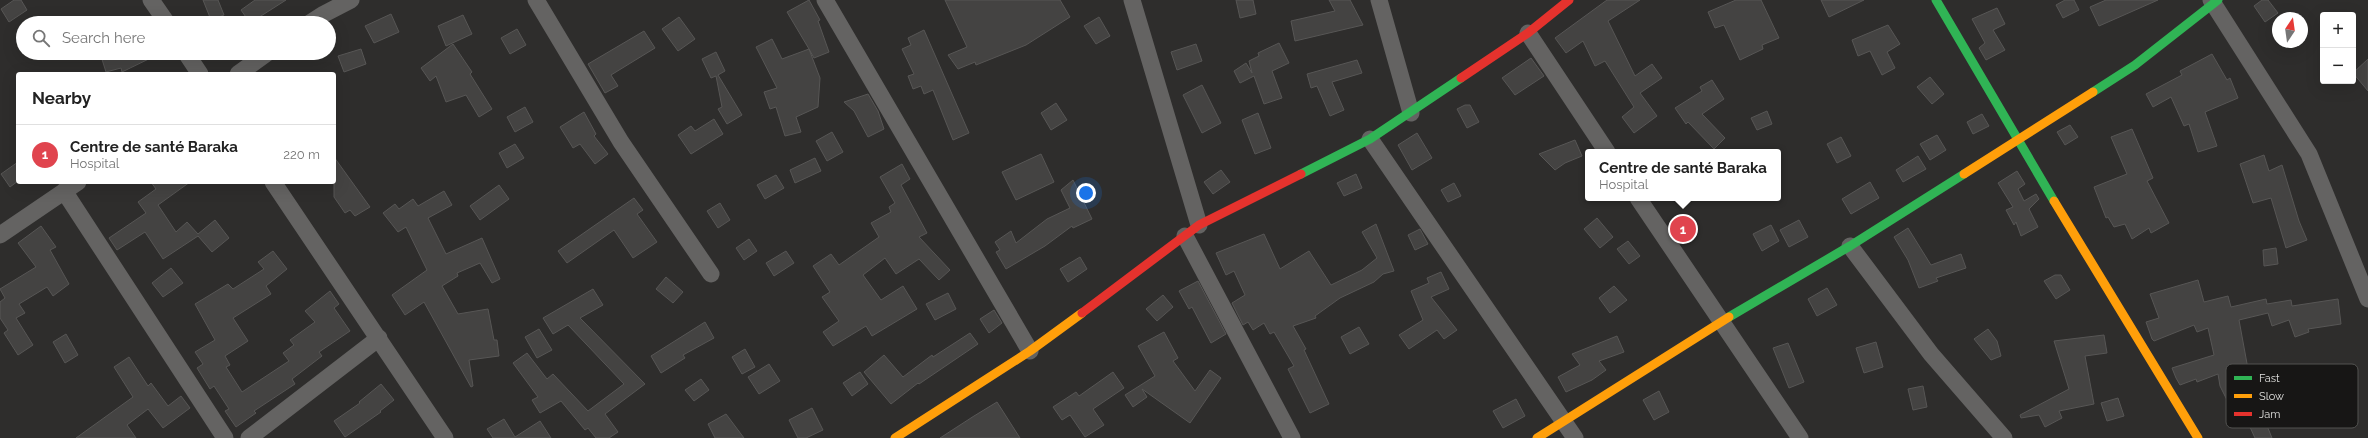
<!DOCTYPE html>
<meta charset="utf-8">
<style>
:root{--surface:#fff;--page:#f6f6f6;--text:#222;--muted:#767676;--line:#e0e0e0;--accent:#0f766e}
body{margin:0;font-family:Raleway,sans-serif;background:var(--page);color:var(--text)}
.controls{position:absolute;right:12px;top:12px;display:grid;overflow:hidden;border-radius:4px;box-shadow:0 4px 16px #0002}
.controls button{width:36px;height:36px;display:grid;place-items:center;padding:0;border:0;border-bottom:1px solid var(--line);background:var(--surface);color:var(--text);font:20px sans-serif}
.compass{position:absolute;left:2272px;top:12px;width:36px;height:36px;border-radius:50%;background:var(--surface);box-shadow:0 4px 16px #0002;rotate:13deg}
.you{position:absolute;left:1086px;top:193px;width:14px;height:14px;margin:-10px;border:3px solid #fff;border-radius:50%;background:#1a73e8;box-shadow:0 0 0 6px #1a73e833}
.badge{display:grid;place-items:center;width:26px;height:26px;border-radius:50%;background:var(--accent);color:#fff;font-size:13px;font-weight:700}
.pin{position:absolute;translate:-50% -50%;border:2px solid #fff;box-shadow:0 1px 4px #0006}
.popup{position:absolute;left:1585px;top:149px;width:196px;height:52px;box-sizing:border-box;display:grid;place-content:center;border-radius:4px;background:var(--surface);filter:drop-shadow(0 1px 3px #0005);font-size:13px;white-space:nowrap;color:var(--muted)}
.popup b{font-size:15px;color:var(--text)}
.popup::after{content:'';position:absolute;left:50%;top:100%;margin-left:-8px;border:8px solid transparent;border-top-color:var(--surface)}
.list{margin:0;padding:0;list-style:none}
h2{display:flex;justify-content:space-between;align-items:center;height:52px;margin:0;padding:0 16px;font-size:17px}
h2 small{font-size:13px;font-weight:400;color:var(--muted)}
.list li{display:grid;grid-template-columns:26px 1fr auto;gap:12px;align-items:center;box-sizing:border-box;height:60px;padding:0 16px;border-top:1px solid var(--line)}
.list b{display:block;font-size:15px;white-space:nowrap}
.list p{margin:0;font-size:13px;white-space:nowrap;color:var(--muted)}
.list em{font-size:13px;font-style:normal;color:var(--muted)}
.icon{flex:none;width:22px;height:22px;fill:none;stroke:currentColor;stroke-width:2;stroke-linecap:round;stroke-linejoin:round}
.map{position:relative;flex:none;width:2368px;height:438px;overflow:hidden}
.search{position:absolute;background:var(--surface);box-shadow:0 4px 16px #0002;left:16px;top:16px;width:320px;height:44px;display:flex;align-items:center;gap:10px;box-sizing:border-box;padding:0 14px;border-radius:22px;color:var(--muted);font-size:15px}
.panel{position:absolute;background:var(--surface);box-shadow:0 4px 16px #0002;left:16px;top:72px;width:320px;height:112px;border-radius:4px}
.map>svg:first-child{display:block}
</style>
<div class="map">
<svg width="2368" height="438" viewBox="0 0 2368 438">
<rect width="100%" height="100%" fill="#2e2d2c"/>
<path fill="#444342" stroke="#575655" d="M14,0H21L27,10L9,22L1,9Z
M203,0H218L224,15L211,20Z
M255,0H286L250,23L241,10Z
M809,0L820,20L818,21L829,52L814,58L809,49L820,78L818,107L796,117L801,132L785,136L776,107L770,109L764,92L777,88L756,47L772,39L782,59L809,49L787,12Z
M945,0H1060L1070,17L1026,45L976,65L975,62L958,69L948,55L967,47Z
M1236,0H1253L1256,14L1240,18Z
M1329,0H1350L1363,25L1295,41L1291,21L1335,11Z
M1607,0H1640L1608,21L1635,76L1652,64L1662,78L1640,93L1657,116L1634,133L1622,117L1634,107L1605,61L1595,66L1583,41L1566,53L1555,38Z
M1736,0H1761L1779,38L1762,45L1763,49L1740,60L1724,25L1715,28L1708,12Z
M1821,0H1864L1829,17Z
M2065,0H2074L2079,10L2063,18L2056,5Z
M2106,0H2158L2099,26L2090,7Z
M2262,0H2268L2278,13L2265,22L2254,6Z
M1997,8L2005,24L1993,30L2005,50L1986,60L1979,48L1985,43L1972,19Z
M391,14L399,32L374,43L365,26Z
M463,15L472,34L446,46L438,26Z
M679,17L695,39L678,51L662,29Z
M1099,17L1110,36L1096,44L1084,26Z
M1888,25L1900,44L1887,52L1895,68L1882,75L1870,51L1858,56L1852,40Z
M517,29L526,45L510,54L501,38Z
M924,30L969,133L953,140L933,90L924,94L921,86L913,89L908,76L914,74L902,49L911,45L908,38Z
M644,31L655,48L611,75L618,86L605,93L588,64Z
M1279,43L1289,63L1272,71L1282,98L1264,104L1254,76L1240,83L1234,71L1246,63L1252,73L1249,61L1259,56L1258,53Z
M453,44L472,72L470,74L492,109L479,117L466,95L446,102L436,76L430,81L421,68Z
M1196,44L1202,61L1177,70L1171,52Z
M361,49L366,64L344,72L338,56Z
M716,52L725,71L718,75L742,115L727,124L718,109L722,107L716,76L711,78L702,59Z
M100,53H161L122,72L121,68L106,72Z
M2212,54L2227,80L2230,78L2238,98L2205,112L2217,146L2198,152L2189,124L2184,126L2171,97L2153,107L2146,94L2182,75L2180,71Z
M1531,58L1544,76L1515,95L1502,78Z
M2368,59V91L2353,73Z
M1357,60L1362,73L1332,82L1344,110L1330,116L1317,86L1311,88L1307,74Z
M1930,77L1944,94L1932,104L1917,87Z
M1712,80L1724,99L1702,114L1725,138L1714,149L1688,122L1686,124L1675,108L1702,91L1700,87Z
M1202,85L1221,123L1202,133L1183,95Z
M868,94L878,111L884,129L868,137L854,111L844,102Z
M1056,103L1067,120L1051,130L1041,113Z
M1465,105H1470L1479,122L1467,128L1457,109Z
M525,107L533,122L515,132L507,117Z
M1767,111L1772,124L1757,130L1751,118Z
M584,112L596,134L594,136L608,154L595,164L580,144L573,148L560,127Z
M1258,113L1271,148L1255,154L1242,120Z
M1982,114L1989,126L1973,134L1967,122Z
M714,119L723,134L691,154L678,135L691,126L695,131Z
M2070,125L2078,137L2065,145L2057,132Z
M2132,129L2153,178L2147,181L2169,223L2151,233L2149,228L2132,239L2125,224L2114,227L2108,217L2106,218L2094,187L2127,174L2111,137Z
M832,132L843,152L827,161L816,141Z
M1417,133L1432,158L1412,170L1398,145Z
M1937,135L1946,150L1930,160L1920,144Z
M1841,137L1851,156L1837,163L1827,144Z
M1575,140L1582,156L1565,163L1555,170L1539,154Z
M515,144L524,158L507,168L499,153Z
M1041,154L1054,182L1016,200L1002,172Z
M2264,155L2269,171L2282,165L2299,221L2307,240L2286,248L2271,198L2253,203L2240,164Z
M1918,156L1926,169L1903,182L1896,170Z
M334,157L370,207L355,216L350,210L345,213L334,197Z
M815,158L821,171L795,183L790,170Z
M18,162V181L10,187L1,174Z
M902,164L910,179L901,185L927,233L919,237L950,270L939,280L919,259L896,274L885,258L863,275L881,300L903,286L917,309L872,336L866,326L833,346L823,332L839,321L822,297L830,292L813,266L831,254L839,265L879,237L871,223L891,212L889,207L895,203L880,177Z
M1221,170L1230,182L1213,194L1204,182Z
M2017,171L2025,184L2018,189L2024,201L2036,194L2039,199L2029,209L2038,227L2021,236L2016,222L2014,225L2006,210L2013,207L1998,183Z
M1356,174L1362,188L1344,196L1337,183Z
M776,175L784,188L765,199L757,185Z
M1073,180L1092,219L1073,228L1072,226L1045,246L1006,269L996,252L1000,250L995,242L1011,231L1016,243L1047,219L1070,208L1061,190Z
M151,182H190L158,205L176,232L187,222L198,234L215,220L229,238L212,252L198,236L163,259L145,232L117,250L109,238L146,213L138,202L156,189Z
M1870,182L1879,198L1851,214L1842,199Z
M1454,183L1461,196L1448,202L1441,190Z
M499,185L509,199L480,220L470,206Z
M444,191L452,205L428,218L446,254L482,238L500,279L492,283L480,263L457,273L458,276L442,286L458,314L488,309L494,340H497L499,356L469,360L473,386L471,387L424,302L405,315L392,295L427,270L406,227L398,232L383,213L395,204L399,209L413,199L418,206Z
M634,198L643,210L637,214L657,242L633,258L614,230L567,263L558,251Z
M720,203L730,220L718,228L707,211Z
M1597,218L1613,237L1600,248L1584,229Z
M1799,220L1808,237L1789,247L1780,230Z
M1376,224L1394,271L1383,274L1374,282L1340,298L1315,316L1316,318L1293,326L1306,349L1304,350L1329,404L1310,413L1288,369L1294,366L1274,332L1270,334L1264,323L1253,330L1248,322L1243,325L1232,303L1245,295L1234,271L1226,275L1216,253L1264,234L1280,269L1309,251L1331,285L1362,270L1377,258L1362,232Z
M1771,225L1779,241L1762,251L1753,234Z
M41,226L56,247L50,250L69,284L53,296L47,287L19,304L25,313L16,318L33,345L18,355L4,333L8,330L0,318V302L5,298L0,289L36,267L18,243Z
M1908,228L1931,265L1961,254L1966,268L1936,278L1938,281L1919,288L1908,260L1894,237Z
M1420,229L1428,244L1415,250L1408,235Z
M749,239L757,251L744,260L736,248Z
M1628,241L1640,256L1629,264L1617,249Z
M2276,248L2278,264L2264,266L2263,250Z
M273,251L287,269L266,286L271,294L233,318L248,341L225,356L230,365L226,367L242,392L289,361L283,353L294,345L290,340L315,322L305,311L330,291L339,304L334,308L350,331L319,352L322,356L292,379L295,384L254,411L256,413L236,427L225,411L229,409L214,386L210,389L197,368L203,364L195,352L215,340L195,304L228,284L233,289L264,269L258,262Z
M786,251L794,263L774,276L766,263Z
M1080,257L1087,269L1068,282L1060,269Z
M171,268L183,283L163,297L152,283Z
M1441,272L1449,289L1431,297L1457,330L1444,339L1437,330L1409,349L1399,335L1423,320L1411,291L1429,283L1427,278Z
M2055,275H2061L2070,290L2056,299L2044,281Z
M666,277L683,292L673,303L656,289Z
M2198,280L2204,302L2228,296L2231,307L2266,299L2267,304L2291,300L2292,306L2338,299L2341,324L2308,329L2309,332L2295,337L2289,320L2272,326L2268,313L2239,320L2248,369L2266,409L2261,411L2272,438H2255L2244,414L2236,418L2220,386L2218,374L2197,382L2196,379L2180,385L2176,378L2172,368L2214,355L2208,328L2197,332L2194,325L2154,341L2152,339L2146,322L2159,318L2150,294Z
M1198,281L1226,334L1211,343L1192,307L1189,309L1179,291Z
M1614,286L1627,300L1610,313L1599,298Z
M1827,288L1837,305L1817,316L1808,299Z
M593,289L603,305L580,318L645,384L605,414L618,432L609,438H596L588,428L585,430L561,401L540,413L532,400L538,397L513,363L527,353L547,379L553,374L588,411L624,384L568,325L553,334L543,318Z
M948,293L956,309L935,320L926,304Z
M1163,295L1173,307L1157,321L1146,309Z
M994,310L1002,323L989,333L980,319Z
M705,322L714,338L683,355L685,358L661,373L651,356Z
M1359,327L1369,344L1350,354L1341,337Z
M539,329L552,350L537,358L525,337Z
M1988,329L1997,341L2001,356L1991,360L1974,339Z
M1164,332L1178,358L1173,361L1195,391L1210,370L1221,378L1190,423L1142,389L1147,397L1133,407L1125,395L1155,376L1138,346Z
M970,333L978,344L919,384L918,383L891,404L864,372L884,355L903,377L932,355L933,357Z
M66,334L78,355L65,363L53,342Z
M2104,335L2107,353L2085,356L2094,404L2059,411L2062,418L2045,427L2039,415L2021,418L2020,415L2069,389L2054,341Z
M1617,336L1624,352L1599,361L1606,370L1592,380L1566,392L1558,377L1580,365L1572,354Z
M1876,342L1883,367L1864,373L1856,348Z
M1788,343L1804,382L1789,388L1773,348Z
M745,349L755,367L742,374L732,357Z
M129,357L148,386L151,383L168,406L181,396L190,408L163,428L148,409L127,425L136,438H76L133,397L114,367Z
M769,364L780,381L759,394L748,377Z
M860,372L868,384L852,396L843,383Z
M1113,372L1124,388L1093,409L1104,425L1085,437L1070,415L1062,420L1053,407L1076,392L1079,396Z
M2335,378L2340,397L2326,400L2321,382Z
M701,379L709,390L694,401L685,390Z
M381,384L394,400L380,411L381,412L345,437L334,421L360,403L359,402Z
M1923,386L1927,407L1913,410L1908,389Z
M1659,391L1669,412L1654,420L1643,400Z
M2118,398L2124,416L2107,421L2101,403Z
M1516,399L1525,416L1503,428L1493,411Z
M997,402L1020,438H940L974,416Z
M812,408L823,430L806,438H798L789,420Z
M726,414L744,438H715L708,424Z
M504,419L515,437L540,421L551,438H493L487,429Z"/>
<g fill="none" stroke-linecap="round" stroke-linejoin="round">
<path stroke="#646362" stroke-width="17" d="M151,0L167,23
M536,0L621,142L711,274
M825,0L1030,351
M1132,0L1199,225
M1379,0L1411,113
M2211,0L2309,154L2368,299
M310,23L324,14L351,0
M1528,33L1607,152
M186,53L200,74
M238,74L267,53
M1370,139L1575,438
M273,182L445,438
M64,191L225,438
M1638,198L1800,438
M0,235L78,182
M1185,236L1292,438
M1850,246L1931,354L2004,438
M249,438L379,338"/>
<path stroke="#30b455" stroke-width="9" d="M1936,0L2054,201
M2093,92L2135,65L2218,0
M1301,174L1370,139L1461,78
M1729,317L1850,246L1964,174"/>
<path stroke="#ff9f0a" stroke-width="9" d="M1964,174L2093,92
M2054,201L2198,438
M895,438L1030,351L1082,313
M1537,438L1729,317"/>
<path stroke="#e5322d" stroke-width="9" d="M1461,78L1528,33L1569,0
M1082,313L1199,225L1301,174"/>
</g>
<rect x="2226" y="364" width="132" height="64" rx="6" fill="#171615" stroke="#535351" stroke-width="1"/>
<rect x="2234" y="376" width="18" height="4" fill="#30b455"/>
<rect x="2234" y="394" width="18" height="4" fill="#ff9f0a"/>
<rect x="2234" y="412" width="18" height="4" fill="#e5322d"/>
<g font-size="11" fill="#e0e0de">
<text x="2259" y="382">Fast</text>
<text x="2259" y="400">Slow</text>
<text x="2259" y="418">Jam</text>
</g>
</svg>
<div class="controls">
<button>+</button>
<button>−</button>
</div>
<svg class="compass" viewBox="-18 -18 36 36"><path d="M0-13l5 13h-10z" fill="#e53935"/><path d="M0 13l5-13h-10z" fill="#767676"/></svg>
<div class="you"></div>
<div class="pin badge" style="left:1683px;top:229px;background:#e0444e">1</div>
<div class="popup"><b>Centre de santé Baraka</b>Hospital</div>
<div class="search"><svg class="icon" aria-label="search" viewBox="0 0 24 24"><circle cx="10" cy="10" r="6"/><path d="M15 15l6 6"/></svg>Search here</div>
<section class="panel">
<h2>Nearby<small></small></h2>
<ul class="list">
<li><span class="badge" style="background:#e0444e">1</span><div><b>Centre de santé Baraka</b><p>Hospital</p></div><em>220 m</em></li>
</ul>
</section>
</div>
